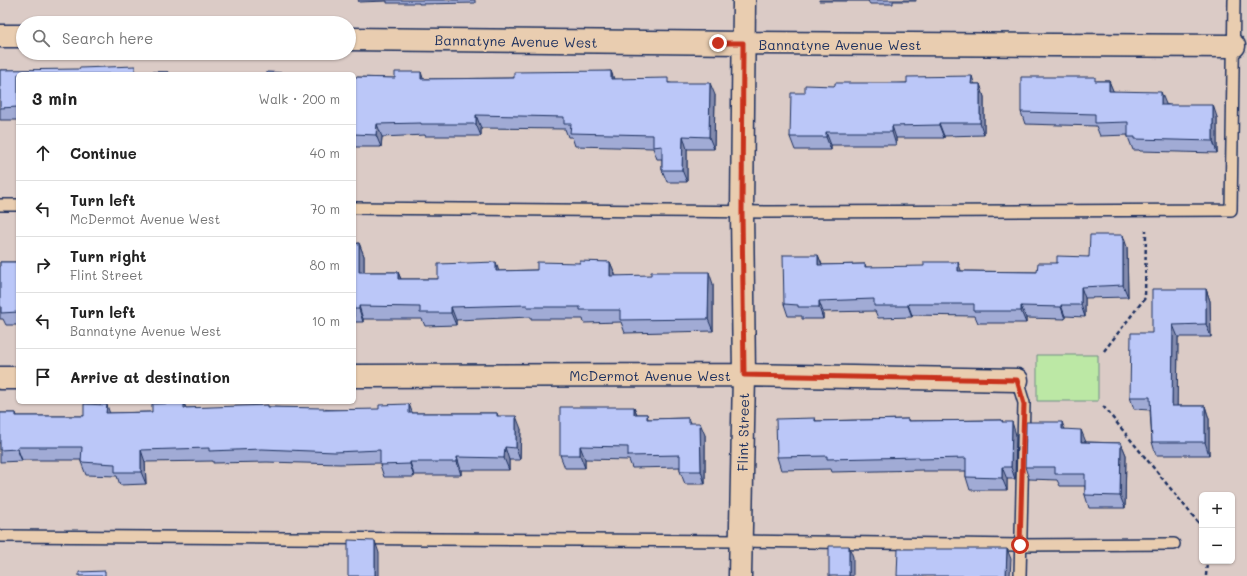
<!DOCTYPE html>
<meta charset="utf-8">
<style>
:root{--surface:#fff;--page:#f2f2f2;--text:#222;--muted:#767676;--line:#e0e0e0}
body{margin:0;font-family:Mali,sans-serif;background:var(--page);color:var(--text)}
.controls{position:absolute;right:12px;bottom:12px;display:grid;overflow:hidden;border-radius:6px;box-shadow:0 1px 3px #0004}
.controls button{width:36px;height:36px;display:grid;place-items:center;padding:0;border:0;border-bottom:1px solid var(--line);background:var(--surface);color:var(--text);font:20px sans-serif}
.stop{position:absolute;width:12px;height:12px;margin:-9px;border:3px solid #c8321e;border-radius:50%;background:#fff}
.stop.end{background:#c8321e;border-color:#fff;box-shadow:0 1px 4px #0008}
.list{margin:0;padding:0;list-style:none}
h2{display:flex;justify-content:space-between;align-items:center;height:52px;margin:0;padding:0 16px;font-size:17px}
h2 small{font-size:13px;font-weight:400;color:var(--muted)}
.list li{display:grid;grid-template-columns:26px 1fr auto;gap:12px;align-items:center;box-sizing:border-box;height:56px;padding:0 16px;border-top:1px solid var(--line)}
.list b{display:block;font-size:15px;white-space:nowrap}
.list p{margin:0;font-size:13px;white-space:nowrap;color:var(--muted)}
.list em{font-size:13px;font-style:normal;color:var(--muted)}
.icon{flex:none;width:22px;height:22px;fill:none;stroke:currentColor;stroke-width:2;stroke-linecap:round;stroke-linejoin:round}
.map{position:relative;flex:none;width:1247px;height:576px;overflow:hidden}
.search{position:absolute;background:var(--surface);box-shadow:0 1px 3px #0004;left:16px;top:16px;width:340px;height:44px;display:flex;align-items:center;gap:10px;box-sizing:border-box;padding:0 14px;border-radius:22px;color:var(--muted);font-size:15px}
.panel{position:absolute;background:var(--surface);box-shadow:0 1px 3px #0004;left:16px;top:72px;width:340px;height:332px;border-radius:6px}
.map>svg:first-child{display:block}
</style>
<div class="map">
<svg width="1247" height="576" viewBox="0 0 1247 576">
<rect width="100%" height="100%" fill="#dbcbc6"/>
<filter id="ink" filterUnits="userSpaceOnUse"><feTurbulence type="fractalNoise" baseFrequency=".025" numOctaves="2"/><feDisplacementMap in="SourceGraphic" scale="8" xChannelSelector="R" yChannelSelector="G"/><feConvolveMatrix kernelMatrix="1 2 1 2 8 2 1 2 1" color-interpolation-filters="sRGB"/></filter>
<g filter="url(#ink)">
<path fill="#bce8a5" stroke="#6c8c82" d="M1037,355H1098V401H1037Z"/>
<g fill="none" stroke-linecap="round" stroke-linejoin="round">
<g stroke="#1b2f5e" stroke-width="14">
<path id="service" d="M0,205H18
M354,208L768,212L1231,210L1234,0
M1017,380L1024,403L1020,576
M0,536L740,541L1020,545L1174,544"/>
</g>
<g stroke="#1b2f5e" stroke-width="25">
<path id="minor" d="M0,36H23
M349,39L743,43L1234,46
M354,376L741,375L1017,380
M0,378H18
M740,576L744,375L742,212L744,0"/>
</g>
<path stroke="#1b2f5e" stroke-width="2.5" stroke-dasharray="4 3" stroke-linecap="butt" d="M1104,351L1145,298L1146,230
M1103,406L1202,527
M1206,576L1207,561"/>
<use href="#service" stroke="#e9cdb0" stroke-width="11"/>
<use href="#minor" stroke="#e9cdb0" stroke-width="22"/>
</g>
<path fill="#a1abd5" stroke="#1b2f5e" d="M358,0H475V3L419,4V3H387V1L359,2Z
M819,0H916V1H893V4H870L868,1H819Z
M0,70L168,72L169,74H18V120H0Z
M611,71L614,79L670,83L715,95L714,149H687V182H667L662,170V159H657L653,148L575,146L572,137H568L565,129L481,128V136H425V135L382,137L381,147H355L354,145V77L423,79L514,78Z
M1097,81H1109L1113,91L1217,117V153L1140,151L1139,150H1133L1128,137V135L1100,136L1096,126L1025,124L1021,112Z
M907,83L980,84L984,97V135L944,136V138H896V145H831V150H795L790,137L805,93L835,86Z
M359,243L364,256V272H398L401,279H438L499,271L537,270L580,263L610,262L615,274V276L713,284V331L625,333L621,322L584,323L583,319H531V317L456,320V325L425,326L422,319H363V322H354V244Z
M1127,247L1128,297L1085,298V317L1065,316V319L1026,318V323H978L975,316L912,315V317L878,318L875,311L823,312V319H802V316H788L784,304L818,255L822,265L865,264L866,267L961,271L1037,272L1057,263L1089,257Z
M0,262H18V325H6L3,319H0Z
M1206,289L1210,301L1211,337H1178L1177,406H1205L1209,419V455H1156L1152,442L1150,410L1134,409L1130,397L1152,333Z
M184,403L186,408L269,407L412,413H497L498,416L521,429L520,460H509V470H461V475H414V477H384L380,465V463L340,464L267,462L213,463V461L145,462L146,484L120,485L117,476L86,475L81,462V460H22V461L0,462V413H16L17,416H84L110,413L152,412Z
M634,407L637,414H647L648,419L688,418L690,423L705,435V484H685L680,471V467L632,468L629,460L585,459V468H565L560,455Z
M815,418L816,421L908,419V421L1002,420L1003,422L1016,435L1015,479H1007V490H970L966,477V471H923V470L832,472L831,469L781,470L777,457Z
M1065,429L1086,442L1121,443L1126,455L1125,508H1089L1085,495V486H1060L1057,480L1029,479L1025,467Z"/>
<path fill="#838bae" stroke="#1b2f5e" d="M611,71L615,84L611,79Z
M421,72L425,84L421,79Z
M972,76L976,89L971,84Z
M1109,81L1114,93L1109,91Z
M710,83L715,95L714,149L709,137Z
M980,84L984,97V135L980,123Z
M1161,92L1166,104L1165,117L1161,105Z
M1213,105L1217,117V153L1213,141Z
M476,115L481,128V136L476,124Z
M939,123L944,136V138L939,125Z
M377,124L382,137L381,147L376,135Z
M892,126L896,138V145L892,132Z
M826,132L831,145V150L826,137Z
M683,136L687,149V182L682,170Z
M1123,235L1127,247L1128,297L1123,285Z
M359,243L364,256V285L359,272Z
M818,255L823,267L818,265Z
M496,262L500,275L496,271Z
M610,262L615,274V288L610,276Z
M958,262L962,273L958,271Z
M398,272L403,285L398,279Z
M709,272L713,284V331L708,319Z
M1081,287L1085,298V317L1081,305Z
M1206,289L1210,301L1211,337L1206,324Z
M819,301L823,312V319L819,307Z
M908,304L912,315V317L908,306Z
M1061,305L1065,316V319L1061,307Z
M359,306L363,319V322L359,309Z
M1021,306L1026,318V323L1021,311Z
M451,307L456,320V325L451,313Z
M1173,325L1178,337L1177,418L1172,406Z
M409,404L414,417L409,413Z
M107,405L111,417L106,413Z
M1205,406L1209,419V455L1205,442Z
M634,407L639,420L634,414Z
M516,416L521,429L520,460L516,448Z
M1012,422L1016,435L1015,479L1011,467Z
M1062,422L1067,435L1062,429Z
M700,423L705,435V484L701,471Z
M1081,430L1086,442H1081Z
M1121,443L1126,455L1125,508L1120,496Z
M580,446L585,459V468L580,455Z
M17,447L22,460V461L17,449Z
M505,447L509,460V470L504,458Z
M141,450L145,462L146,484L141,472Z
M457,457L461,470V475L457,462Z
M410,462L414,475V477L410,464Z
M1002,467L1007,479V490L1002,478Z
M375,541L379,553V576H375Z
M849,546L853,557V576H849Z
M1007,549L1011,559L1010,576H1006Z"/>
<path fill="#bbc7f8" stroke="#1b2f5e" d="M135,66V72H168V74H18V107L0,108V70L80,69V68Z
M611,71V79L668,78V83H710L709,137L683,136L682,170H662V146L653,147V135L570,133L571,124H564V117L476,115V124H421V123L377,124L376,135L354,134V77L395,78V72H421V79L514,78V72Z
M267,72L291,73V74H267Z
M972,76L971,84H980V123H939V125L892,126V132H826V137H790L791,93H805V85L835,86V83H907V77Z
M1021,77H1095V81H1109V91L1161,92V105H1213V141L1135,139V137H1128V122L1095,123V114L1021,112Z
M1090,235H1123V285L1081,287V305H1061V307L1021,306V311H974V304H908V306H874V299L819,301V307H798V305L784,304L783,255H818V265L865,264V267L924,266V262H958V271L1037,272L1038,263H1057V256L1089,257Z
M359,243V272H398V279H438V264L496,262V271L537,270V262L580,263V261L610,262V276L651,275V272H709L708,319L620,320V310H580V307H527V305L451,307V313H420V307L359,306V309H354V244Z
M0,262H18V312L1,313V306H0Z
M1152,289H1206V324L1173,325L1172,406H1205V442H1152L1150,397H1130L1131,333H1152Z
M184,403V408L268,405V407L324,408V410L379,409V405L409,404V413H497V416H516V448L505,447L504,458L457,457V462H410V464L380,465V450L335,452L262,449L209,451V448L141,450V472H115V464L81,462L82,447H17V449L0,450V413H16V416H84V404L107,405L106,413L152,412V404Z
M560,407H634V414H647V419L688,418V423H700L701,471H680V455L628,456V447L580,446V455H560Z
M815,418V421L908,419V421L1002,420V422H1012L1011,467H1002V478L966,477V458L919,459V457L827,459V456L777,457L776,419Z
M1026,422H1062V429L1081,430V442L1121,443L1120,496L1085,495V474H1055V467H1025Z
M348,540L375,541V576H348Z
M829,546H849V576H829Z
M898,549H1007L1006,576H897Z
M105,571V576H79V572Z"/>
</g>
<g fill="none" stroke-linecap="round" stroke-linejoin="round" filter="url(#ink)">
<path stroke="#c8321e" stroke-width="5" d="M718,43H743L742,212L744,375L1017,380L1024,404L1020,545"/>
</g>
<g text-anchor="middle" dominant-baseline="central" stroke-width="4" stroke-linejoin="round" paint-order="stroke">
<g font-size="14" fill="#1b2f5e" stroke="#e9cdb0">
<text transform="translate(516 41) rotate(1)">Bannatyne Avenue West</text>
<text x="840" y="44">Bannatyne Avenue West</text>
<text x="650" y="375">McDermot Avenue West</text>
<text transform="translate(743 432) rotate(-89)">Flint Street</text>
</g>
</g>
</svg>
<div class="controls">
<button>+</button>
<button>−</button>
</div>
<div class="stop" style="left:1020px;top:545px"></div>
<div class="stop end" style="left:718px;top:43px"></div>
<div class="search"><svg class="icon" aria-label="search" viewBox="0 0 24 24"><circle cx="10" cy="10" r="6"/><path d="M15 15l6 6"/></svg>Search here</div>
<section class="panel">
<h2>3 min<small>Walk · 200 m</small></h2>
<ul class="list">
<li><svg class="icon" aria-label="ahead" viewBox="0 0 24 24"><path d="M12 20V5M6 11l6-6 6 6"/></svg><div><b>Continue</b></div><em>40 m</em></li>
<li><svg class="icon" aria-label="left" viewBox="0 0 24 24"><path d="M17 20v-9H6M10 6l-5 5 5 5"/></svg><div><b>Turn left</b><p>McDermot Avenue West</p></div><em>70 m</em></li>
<li><svg class="icon" aria-label="right" viewBox="0 0 24 24"><path d="M7 20v-9h11M14 6l5 5-5 5"/></svg><div><b>Turn right</b><p>Flint Street</p></div><em>80 m</em></li>
<li><svg class="icon" aria-label="left" viewBox="0 0 24 24"><path d="M17 20v-9H6M10 6l-5 5 5 5"/></svg><div><b>Turn left</b><p>Bannatyne Avenue West</p></div><em>10 m</em></li>
<li><svg class="icon" aria-label="arrive" viewBox="0 0 24 24"><path d="M6 21V4h12l-3 4 3 4H6"/></svg><div><b>Arrive at destination</b></div></li>
</ul>
</section>
</div>
